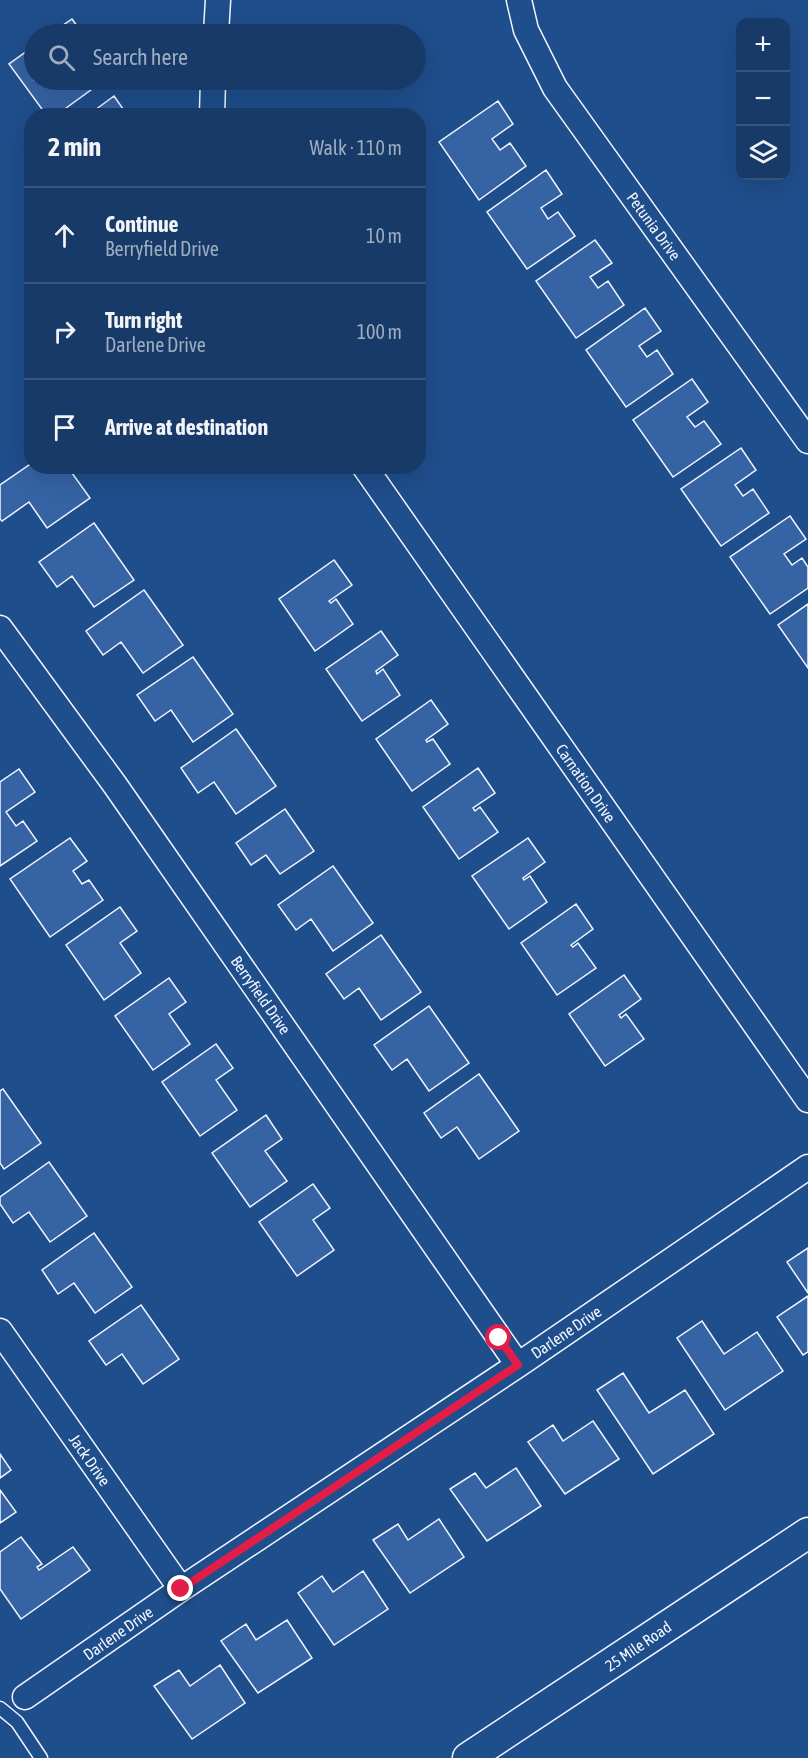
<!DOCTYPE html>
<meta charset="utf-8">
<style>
:root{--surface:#173a69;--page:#20416f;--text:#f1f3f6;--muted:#9eadc0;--line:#36547d}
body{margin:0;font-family:"Asap Condensed",sans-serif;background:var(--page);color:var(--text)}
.controls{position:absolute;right:18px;top:18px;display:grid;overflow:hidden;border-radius:12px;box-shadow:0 6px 24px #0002}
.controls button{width:54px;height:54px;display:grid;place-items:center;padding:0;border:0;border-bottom:2px solid var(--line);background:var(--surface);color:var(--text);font:30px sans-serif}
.stop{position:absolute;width:18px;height:18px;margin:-14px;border:4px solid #e11d48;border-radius:50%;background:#fff}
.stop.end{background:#e11d48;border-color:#fff;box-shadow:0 2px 6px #0008}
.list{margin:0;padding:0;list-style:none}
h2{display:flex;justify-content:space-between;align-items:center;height:78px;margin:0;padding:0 24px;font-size:26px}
h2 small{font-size:20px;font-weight:400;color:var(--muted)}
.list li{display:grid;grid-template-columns:39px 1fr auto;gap:18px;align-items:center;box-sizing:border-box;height:96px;padding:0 24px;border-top:2px solid var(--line)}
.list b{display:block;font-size:22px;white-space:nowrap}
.list p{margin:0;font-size:20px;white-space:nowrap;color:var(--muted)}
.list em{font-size:20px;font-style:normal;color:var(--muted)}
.icon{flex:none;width:33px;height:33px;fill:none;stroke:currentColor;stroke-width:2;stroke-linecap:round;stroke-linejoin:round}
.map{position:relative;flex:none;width:808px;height:1758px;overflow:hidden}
.search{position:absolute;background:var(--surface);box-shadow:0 6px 24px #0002;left:24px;top:24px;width:402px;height:66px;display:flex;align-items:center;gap:15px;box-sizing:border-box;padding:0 21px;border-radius:33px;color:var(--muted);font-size:22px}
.panel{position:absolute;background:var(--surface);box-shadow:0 6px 24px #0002;left:24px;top:108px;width:402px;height:366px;border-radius:24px}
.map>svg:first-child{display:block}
</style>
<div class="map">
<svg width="808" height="1758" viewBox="0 0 808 1758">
<rect width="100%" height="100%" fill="#1f4e8c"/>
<path fill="#3563a3" stroke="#f2f6ff" stroke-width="1.5" d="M72,19L83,34H50Z
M34,46V80H96L99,84L55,116H47L9,64Z
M114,96L128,116H87Z
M498,101L513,124L492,139L500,150L510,143L526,166L479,200L439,142Z
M546,170L562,194L541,208L548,219L558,212L575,236L527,269L487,212Z
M595,240L612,263L590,277L598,288L608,281L624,305L576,338L536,281Z
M645,308L661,331L639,346L647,357L657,350L673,374L626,407L586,350Z
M692,379L708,402L687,417L695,427L704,421L721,444L673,477L633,420Z
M741,448L756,470L735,485L743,496L753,489L769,513L721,546L681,489Z
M32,463V466H67L90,498L47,528L29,502L2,521L0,519V485Z
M790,516L806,539L784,554L792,565L802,558L808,567V588L770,614L730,557Z
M94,523L134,580L94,607L72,576L57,587L39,562Z
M334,560L352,585L329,601L331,603L336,599L353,624L315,651L279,599Z
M144,590L183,645L143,673L121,642L103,655L86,631Z
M808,604V668L778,625Z
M381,631L398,655L376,671L377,674L383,669L400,695L362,721L326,669Z
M193,657L233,714L193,742L171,710L155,721L137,695Z
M431,700L448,724L426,740L427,742L433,739L450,764L412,791L376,739Z
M236,729L276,786L236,814L214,782L198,793L181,768Z
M478,768L495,793L473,808L475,811L480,807L498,832L459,859L423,807Z
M19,769L35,792L6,812L16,826L23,821L37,841L0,866V782Z
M285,809L314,851L280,874L266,855L251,865L236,843Z
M70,838L87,861L73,871L82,884L89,880L103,900L50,937L10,879Z
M528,838L545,862L523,878L524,880L530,876L547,902L509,929L472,876Z
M333,866L373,923L333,951L311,919L296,930L278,905Z
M576,904L593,929L571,945L573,947L578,943L596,968L557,995L521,943Z
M120,907L137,931L120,943L141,973L104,1000L66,945Z
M381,935L421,992L381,1020L359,988L344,999L326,974Z
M624,975L641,999L619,1015L621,1018L626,1014L644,1039L605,1066L569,1014Z
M169,978L186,1002L169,1014L190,1044L153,1070L115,1016Z
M429,1006L469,1063L429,1091L407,1059L392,1070L374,1045Z
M216,1044L233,1068L216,1080L237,1110L200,1136L162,1082Z
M479,1074L519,1131L479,1159L457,1127L441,1138L424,1113Z
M3,1089L41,1143L4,1169L0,1163V1091Z
M266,1115L282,1139L265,1151L287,1181L250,1207L212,1153Z
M49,1162L87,1216L50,1242L29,1212L13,1223L0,1204V1197Z
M313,1184L330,1208L313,1220L334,1250L297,1276L259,1222Z
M94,1233L132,1287L95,1313L74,1283L58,1294L42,1270Z
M808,1248V1293L787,1262Z
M808,1296V1352L803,1355L777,1317Z
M141,1305L179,1359L143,1384L122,1354L106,1365L89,1341Z
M702,1321L724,1354L757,1332L783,1371L725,1410L677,1338Z
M623,1373L649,1413L685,1390L714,1434L653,1474L597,1390Z
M593,1421L619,1459L565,1494L528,1442L553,1425L563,1441Z
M0,1454L11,1470L0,1478Z
M516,1468L541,1506L487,1541L450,1489L475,1473L486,1488Z
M0,1490L16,1512L0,1523Z
M439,1519L464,1557L410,1593L373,1540L398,1524L408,1540Z
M21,1537L42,1564L37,1567L39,1570L73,1547L90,1570L21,1619L0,1589V1552Z
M363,1571L388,1609L334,1645L298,1593L322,1576L333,1592Z
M287,1620L312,1658L258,1693L221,1641L246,1624L256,1640Z
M220,1665L245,1703L192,1739L154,1686L179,1670L190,1686Z"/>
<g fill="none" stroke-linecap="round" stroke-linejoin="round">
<g stroke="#f2f6ff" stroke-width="15">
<path id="service" d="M0,1708L17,1722L41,1758"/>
</g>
<g stroke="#f2f6ff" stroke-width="27">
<path id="minor" d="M519,0L526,30L555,88L808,441
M216,34L218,0
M212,116L213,80
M364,466L808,1100
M0,628L115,785L518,1365
M0,1331L181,1589
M25,1697L181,1589L518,1365L808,1167"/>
</g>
<g stroke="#f2f6ff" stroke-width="33">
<path id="tertiary" d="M468,1758L808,1533"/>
</g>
<use href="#service" stroke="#1f4e8c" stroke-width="12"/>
<use href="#minor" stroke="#1f4e8c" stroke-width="24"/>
<use href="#tertiary" stroke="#1f4e8c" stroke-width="30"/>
</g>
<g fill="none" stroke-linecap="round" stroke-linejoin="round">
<path stroke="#e11d48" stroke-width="8" d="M181,1589L518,1365L499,1338"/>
</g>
<g text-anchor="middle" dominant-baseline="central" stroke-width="4.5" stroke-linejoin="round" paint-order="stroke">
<g font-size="16" fill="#f2f6ff" stroke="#1f4e8c">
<text transform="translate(654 226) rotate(54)">Petunia Drive</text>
<text transform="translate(586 783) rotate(55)">Carnation Drive</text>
<text transform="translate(261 995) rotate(55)">Berryfield Drive</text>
<text transform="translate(566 1332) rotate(-34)">Darlene Drive</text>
<text transform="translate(90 1460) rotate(55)">Jack Drive</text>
<text transform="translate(118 1633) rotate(-35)">Darlene Drive</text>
<text transform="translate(638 1646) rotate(-34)">25 Mile Road</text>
</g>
</g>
</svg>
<div class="controls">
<button>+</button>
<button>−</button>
<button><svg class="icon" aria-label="layers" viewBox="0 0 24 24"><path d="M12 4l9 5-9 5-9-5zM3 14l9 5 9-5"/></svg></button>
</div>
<div class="stop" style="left:499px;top:1338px"></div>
<div class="stop end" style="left:181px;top:1589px"></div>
<div class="search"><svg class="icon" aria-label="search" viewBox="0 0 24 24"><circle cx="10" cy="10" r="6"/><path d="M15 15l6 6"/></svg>Search here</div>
<section class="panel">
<h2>2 min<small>Walk · 110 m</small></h2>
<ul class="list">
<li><svg class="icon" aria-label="ahead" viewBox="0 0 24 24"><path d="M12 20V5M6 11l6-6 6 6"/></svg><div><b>Continue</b><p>Berryfield Drive</p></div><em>10 m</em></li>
<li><svg class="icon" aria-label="right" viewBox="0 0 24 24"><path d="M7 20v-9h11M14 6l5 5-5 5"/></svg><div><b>Turn right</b><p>Darlene Drive</p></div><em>100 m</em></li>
<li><svg class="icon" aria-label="arrive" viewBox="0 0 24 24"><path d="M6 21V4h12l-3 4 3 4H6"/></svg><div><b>Arrive at destination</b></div></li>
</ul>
</section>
</div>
